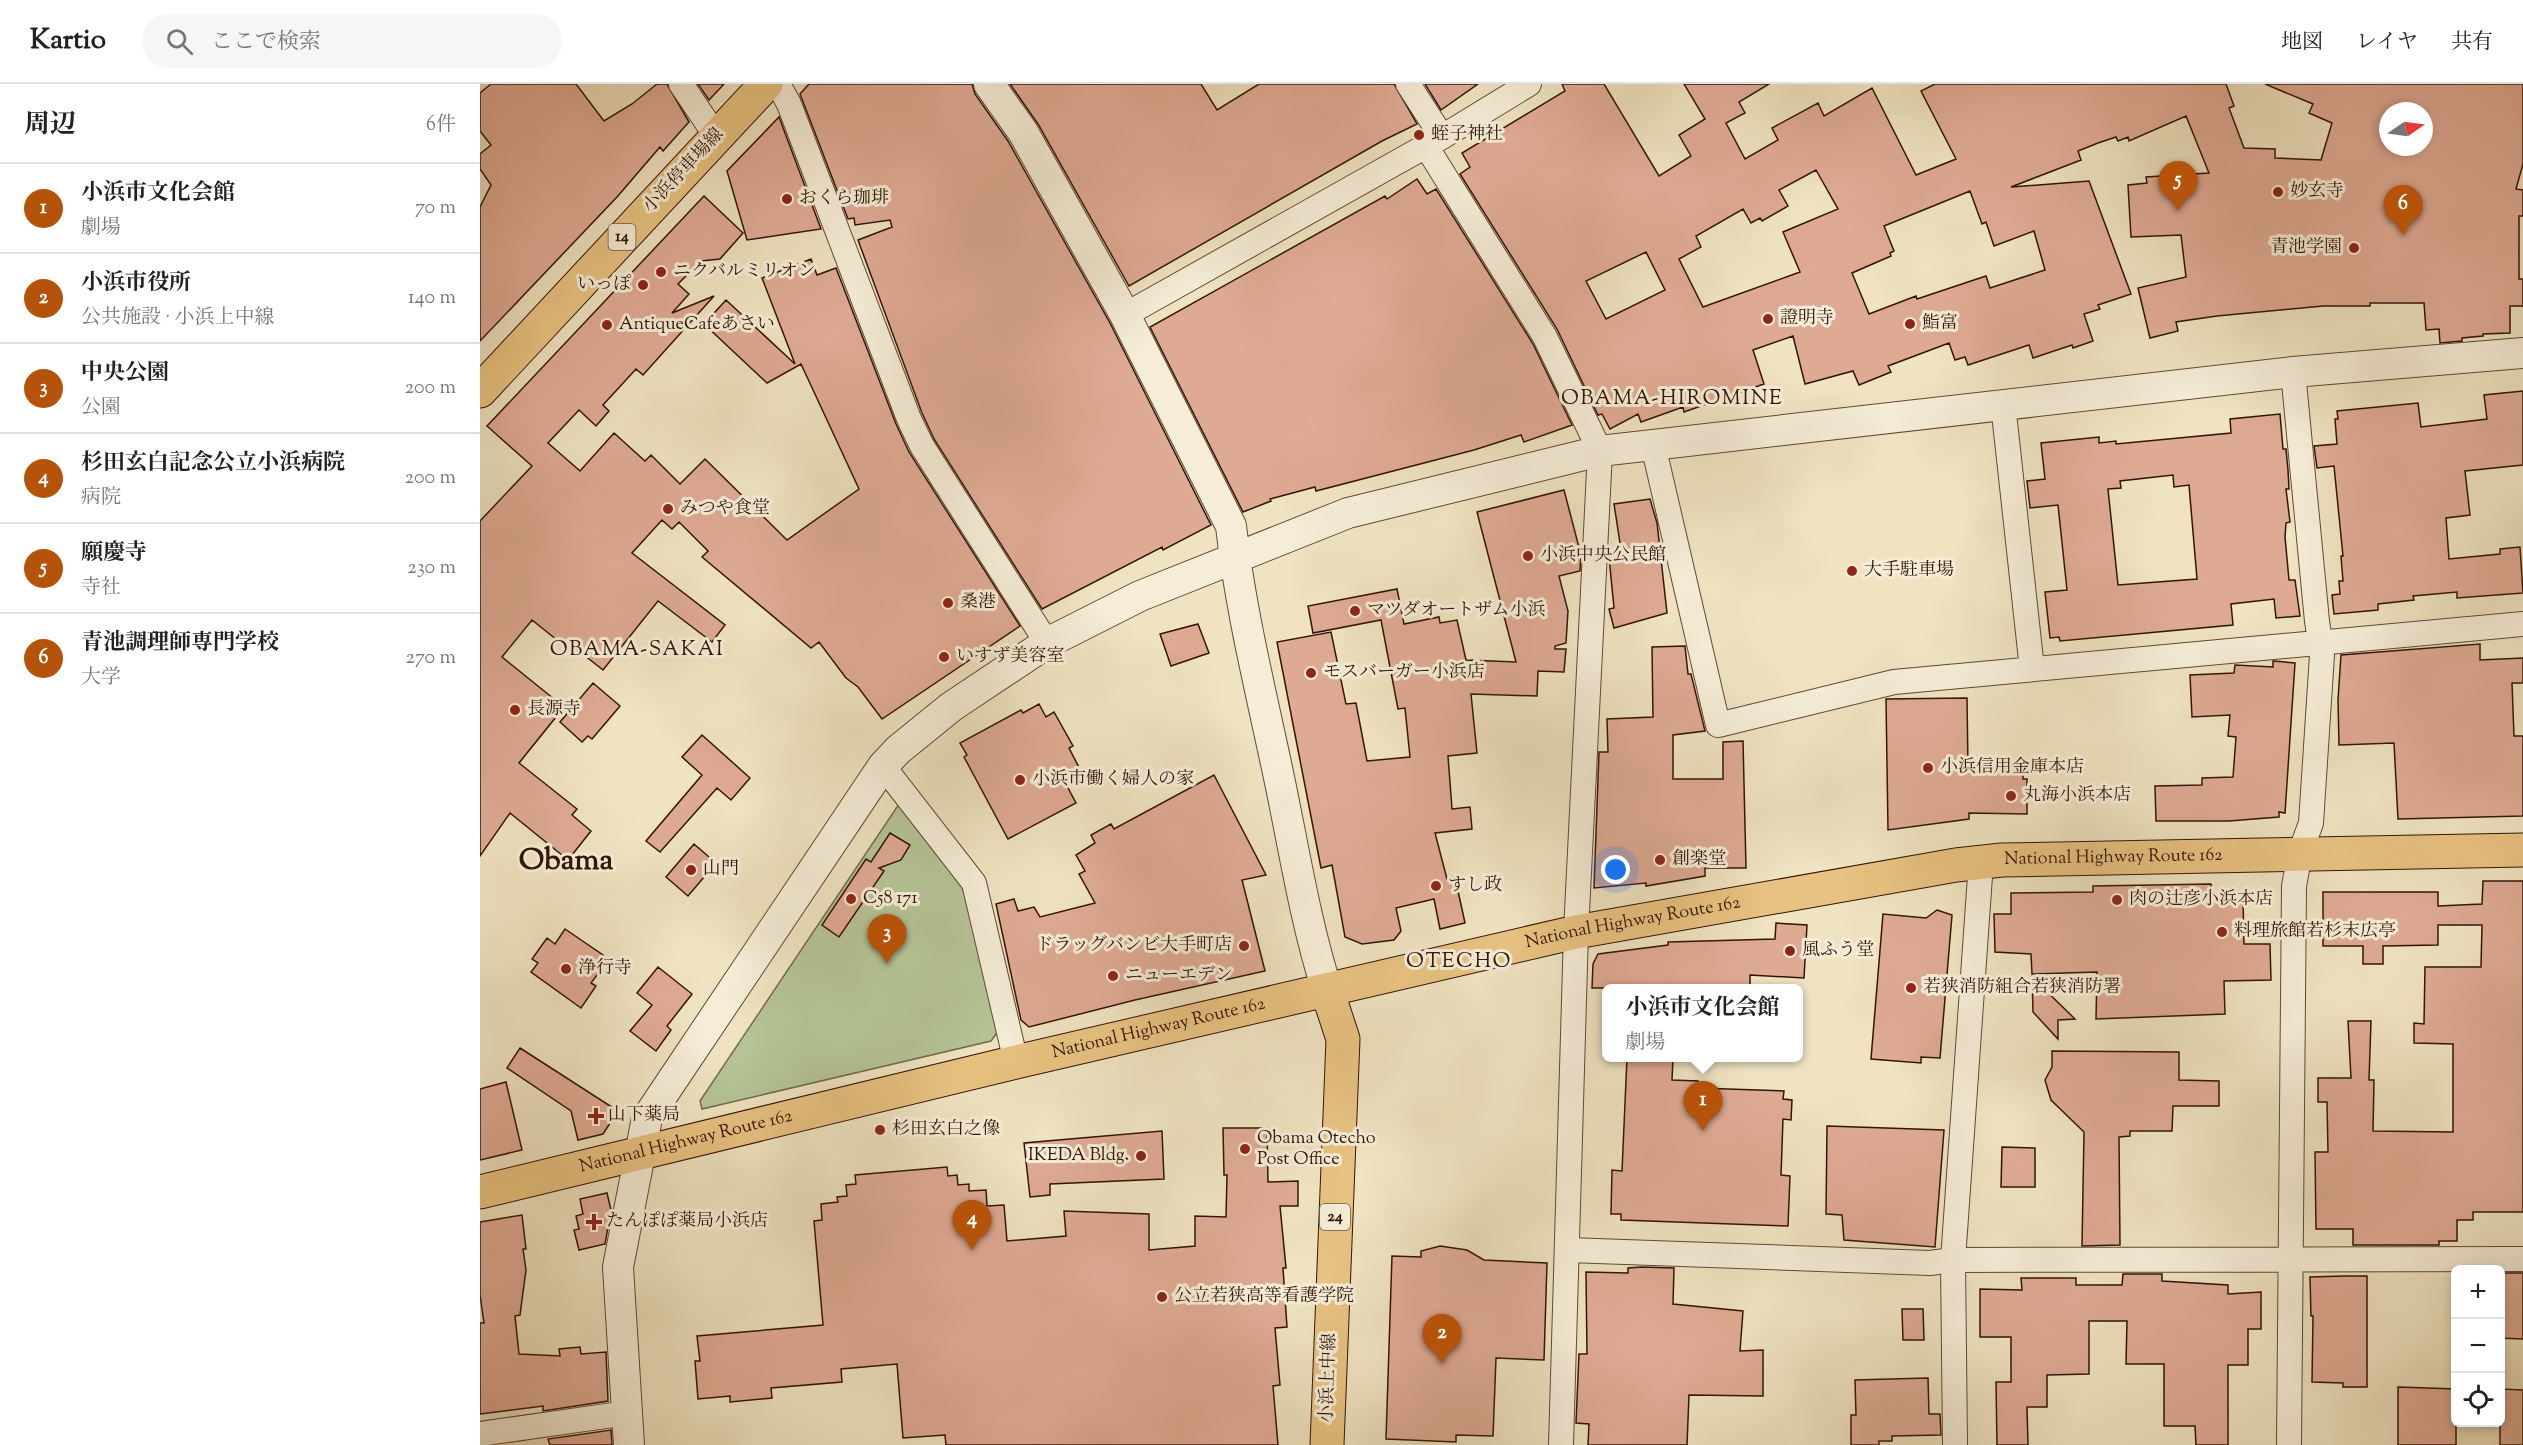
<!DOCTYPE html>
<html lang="ja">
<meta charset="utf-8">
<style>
:root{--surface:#fff;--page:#f6f6f6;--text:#222;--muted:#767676;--line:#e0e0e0;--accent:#b45309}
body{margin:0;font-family:"Sorts Mill Goudy","Noto Serif JP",serif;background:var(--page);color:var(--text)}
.controls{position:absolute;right:18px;bottom:18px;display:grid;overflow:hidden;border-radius:9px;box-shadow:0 3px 9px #0003}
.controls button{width:54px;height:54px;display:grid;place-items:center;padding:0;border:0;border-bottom:2px solid var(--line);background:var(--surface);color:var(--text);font:30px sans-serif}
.compass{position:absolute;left:1899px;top:18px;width:54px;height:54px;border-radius:50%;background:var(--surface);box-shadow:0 3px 9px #0003;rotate:77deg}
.you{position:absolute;left:1136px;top:786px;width:21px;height:21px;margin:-15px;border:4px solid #fff;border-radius:50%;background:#1a73e8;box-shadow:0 0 0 9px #1a73e833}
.badge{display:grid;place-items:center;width:39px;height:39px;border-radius:50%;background:var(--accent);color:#fff;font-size:20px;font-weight:700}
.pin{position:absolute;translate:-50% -50px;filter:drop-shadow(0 2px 3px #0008)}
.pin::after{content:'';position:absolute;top:32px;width:21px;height:18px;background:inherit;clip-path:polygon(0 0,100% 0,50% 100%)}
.popup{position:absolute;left:1122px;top:900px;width:201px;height:78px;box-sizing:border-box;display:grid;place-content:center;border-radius:9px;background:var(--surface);filter:drop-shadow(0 2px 4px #0005);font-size:20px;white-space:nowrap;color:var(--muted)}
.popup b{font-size:22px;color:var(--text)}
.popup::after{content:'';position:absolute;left:50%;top:100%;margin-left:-12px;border:12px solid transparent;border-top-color:var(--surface)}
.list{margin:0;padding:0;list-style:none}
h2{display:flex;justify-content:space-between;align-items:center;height:78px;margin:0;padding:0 24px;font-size:26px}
h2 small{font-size:20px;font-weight:400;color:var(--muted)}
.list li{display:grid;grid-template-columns:39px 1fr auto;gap:18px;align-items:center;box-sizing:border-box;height:90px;padding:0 24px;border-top:2px solid var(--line)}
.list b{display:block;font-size:22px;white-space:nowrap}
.list p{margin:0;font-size:20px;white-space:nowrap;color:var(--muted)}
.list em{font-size:20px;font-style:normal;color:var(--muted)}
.icon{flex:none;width:33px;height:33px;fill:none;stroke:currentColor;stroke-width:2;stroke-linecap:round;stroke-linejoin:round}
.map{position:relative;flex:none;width:2043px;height:1361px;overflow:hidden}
header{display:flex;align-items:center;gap:36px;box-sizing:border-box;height:84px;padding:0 30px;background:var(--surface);border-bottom:2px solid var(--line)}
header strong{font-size:28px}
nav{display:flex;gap:33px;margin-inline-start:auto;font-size:21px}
.search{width:420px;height:54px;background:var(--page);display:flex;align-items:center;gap:15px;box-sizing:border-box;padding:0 21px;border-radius:33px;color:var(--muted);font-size:22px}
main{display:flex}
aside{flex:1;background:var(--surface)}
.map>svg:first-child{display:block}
</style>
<header>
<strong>Kartio</strong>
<div class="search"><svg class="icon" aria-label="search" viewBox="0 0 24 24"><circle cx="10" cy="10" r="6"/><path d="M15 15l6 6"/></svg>ここで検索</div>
<nav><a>地図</a><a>レイヤ</a><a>共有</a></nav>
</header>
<main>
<aside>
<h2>周辺<small>6件</small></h2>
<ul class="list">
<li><span class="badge">1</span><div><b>小浜市文化会館</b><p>劇場</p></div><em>70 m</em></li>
<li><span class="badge">2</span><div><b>小浜市役所</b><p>公共施設 · 小浜上中線</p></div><em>140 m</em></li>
<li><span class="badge">3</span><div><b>中央公園</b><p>公園</p></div><em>200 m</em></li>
<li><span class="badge">4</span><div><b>杉田玄白記念公立小浜病院</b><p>病院</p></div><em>200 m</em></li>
<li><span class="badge">5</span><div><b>願慶寺</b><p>寺社</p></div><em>230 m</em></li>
<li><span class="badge">6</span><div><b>青池調理師専門学校</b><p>大学</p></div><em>270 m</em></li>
</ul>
</aside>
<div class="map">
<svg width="2043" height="1361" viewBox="0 0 2043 1361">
<rect width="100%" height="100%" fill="#efe3c1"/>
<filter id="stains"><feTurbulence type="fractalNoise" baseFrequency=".00333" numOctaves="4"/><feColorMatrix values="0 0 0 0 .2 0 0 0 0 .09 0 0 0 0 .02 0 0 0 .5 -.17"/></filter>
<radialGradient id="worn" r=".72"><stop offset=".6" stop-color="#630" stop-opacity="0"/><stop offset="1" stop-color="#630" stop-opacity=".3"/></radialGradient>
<path fill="#b5c496" stroke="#746c4f" stroke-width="1.5" d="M419,720L479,797L487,814L519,946L511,957L222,1025L220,1017Z"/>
<path fill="#dfaa94" stroke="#321408" stroke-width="1.5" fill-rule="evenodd" d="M11,0H96L124,37L152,20L177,0H187L209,38L183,67L180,63L137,113L0,257V123L11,101L0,85V70L11,61L0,47V9Z
M218,0H244L229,16Z
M329,0H492L495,10L528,57L630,239L731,441L683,466L682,463L562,525L454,355L442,329L378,156L412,143L410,136L375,141L374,134L368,135L320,10Z
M530,0H721L737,26L779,0H914L937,40L902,57L649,202L558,40Z
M945,0H998L961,26Z
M1082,0H1124L1179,92L1211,72L1199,51L1225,35L1204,0H1289L1259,18L1265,29L1246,39L1265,75L1298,56L1292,44L1338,19L1344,32L1392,4L1436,91L1476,75L1441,7L1455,0H1746L1754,22L1749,24L1764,64L1795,65V74L1841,76L1852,39L1829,29L1833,20L1785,0H2043V80L2036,105L2043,106V132H2039V195H2043V222H2030V249L2003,250V252L1982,254V257L1960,259L1959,245L1946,246L1944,219H1890V222H1843L1737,232L1696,238L1698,247L1670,254L1658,204L1706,193L1701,151L1651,153L1648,101L1667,99L1666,93L1729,89L1706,32L1649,57L1648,53L1638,57L1636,53L1618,59L1598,67L1601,76L1531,103L1609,97L1651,210L1618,221L1620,225L1604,230L1613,257L1593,264L1592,261L1553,274L1549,261L1488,281L1485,273L1475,276L1469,259L1408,282L1411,288L1379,301L1373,287L1325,300L1313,252L1273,266L1284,300L1204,328L1203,323L1161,338L1158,330L1130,345L1122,330L1118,331L1077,245L980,90L990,83L982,69L1085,7ZM1908,27H1944V63H1908ZM1336,86L1358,125L1303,148L1320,188L1223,223L1199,175L1221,163L1216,152L1263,125L1271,139L1280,134L1282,137L1308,122L1299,106ZM1490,107L1502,140L1506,138L1514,162L1554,147L1565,186L1510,204L1506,192L1437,215L1436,212L1389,230L1372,189L1411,172L1410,169L1414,167L1404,142ZM1166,168L1185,206L1126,235L1106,197Z
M299,33L341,145L267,156L247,87Z
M937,95L947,110L956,105L1053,260L1092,341L1044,358L1041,351L994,366L836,407L835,403L790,415L791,417L763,428L670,243L905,112L907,115Z
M224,112L263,149L240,175L221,177L198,200L209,210L192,229L234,212L163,291L156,285L123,321L129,327L116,342L99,326L68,359L100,387L134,349L165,377L171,371L200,400L225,375L307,456L379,405L321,280L287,299L224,240L246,216L315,280L282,194L331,175L337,191L356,184L416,340L429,368L540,542L402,635L378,603L366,594L339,558L331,564L222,473L228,467L199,438L192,445L182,436L152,469L245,541L232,558L178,517L123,586L90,560L87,564L52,536L22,573L84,623L39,679L97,725L92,731L111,747L88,776L30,729L0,772V437L52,382L7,342Z
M2043,307V381L1985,387L1990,431L1966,434L1969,475L2020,470V465L2040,463L2043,509L1977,514V508L1933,512L1934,516L1898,520V526L1854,530L1852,511L1860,510L1859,497H1863L1861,472H1863L1854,382L1837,384L1834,362L1857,360L1855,335H1858L1857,327L1938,319L1941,343L2007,335L2004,311Z
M1800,330L1803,365H1806L1808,386L1809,405H1806L1810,438L1806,439L1805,453L1809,496H1815L1820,532L1796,534L1794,515L1751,520L1753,541L1580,557L1579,553L1570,554L1565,508L1587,506L1578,421L1550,424L1547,397L1565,395L1561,359L1619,353V359L1636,357V360L1751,349L1750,335ZM1693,391L1694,403L1709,401L1717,495L1638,501L1628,405L1641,404L1640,397Z
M1084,406L1101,471L1100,487L1079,492L1088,527L1086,559L1075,562V565H1086L1084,588L1058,587L1057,612L991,610L997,669L968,672L972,725L990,723L992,745L955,749L967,795L975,793L985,839L960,845L954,815L916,824L921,847L914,856L882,860L865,853L852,781L841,784L797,558L851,548L866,620L876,619L887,677L930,673L925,624L918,625L901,536L833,549L828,522L917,505L924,540L959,533L960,539L977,536L986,576L1036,578L997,428Z
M1170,415L1177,439L1187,529L1134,544L1129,525L1134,524L1129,473L1142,472L1134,420Z
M718,540L729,569L691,582L680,550Z
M2000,560V576L2043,574V599H2032L2034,652H2043V732L1918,735L1914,659L1859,661L1858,616L1861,571Z
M1205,562L1208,590H1211L1225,647L1193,651V695H1243V658L1263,657L1266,784H1225V792L1166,802V799L1114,804L1119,668H1128L1127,635L1173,633L1172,563Z
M1793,577L1815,579L1805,729L1799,728V733L1749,737H1676L1675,702L1722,701V694L1753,693L1756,653L1748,652L1750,631L1712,633L1710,591L1754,589L1755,581L1793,583Z
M113,599L140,622L112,655L108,652L102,658L80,638Z
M1487,614L1488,683L1543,684V695H1547V730L1489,729V735L1408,746L1406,615Z
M559,620L566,633L574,628L593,662L589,664L604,693L587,702L596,719L528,755L484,673L487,671L480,659L541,626L543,629Z
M222,651L270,694L251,716L237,704L180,768L166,757L222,691L202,673Z
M734,691L786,791L762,796L785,887L655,916L549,943L541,936L516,820L534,815L538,827L554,823L560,833L615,819L599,790L605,787L596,771L615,759L611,751L631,740L634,745Z
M410,749L430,761L421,776L399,784L404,787L359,853L342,841L386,775L391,778Z
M214,760L236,779L208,812L186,793Z
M2003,797H2043V1128H1993V1136H1977V1157H1959V1161H1873V1145H1836L1835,1068H1848L1847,1018H1838V994H1871L1868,937H1891L1889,996H1894L1893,1047L1973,1048V960L1934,959V939L1944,940L1945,883H2001L2002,841H1958V861L1903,862V880H1883V862H1843V808H1958V822L2002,820Z
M1731,800V815H1763L1764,860H1790L1791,896L1744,897L1745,930L1616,935L1617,888L1552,890L1551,870L1515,868L1514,830H1531V809L1613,808V802Z
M1457,826L1472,831L1460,974L1441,973V979L1391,975L1403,830L1446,834Z
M1296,839L1327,841L1324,894L1270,891V904H1112L1113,880L1118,870L1188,861V858L1295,855Z
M85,845L123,871L115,883L120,887L111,899L116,902L101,924L51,888L58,879L52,875L67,854L75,860Z
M178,883L212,910L187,942L191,946L176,967L150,947L172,921L157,909Z
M1552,893L1595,935L1578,936V955L1553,928Z
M40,964L138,1027L123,1050L98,1056L91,1027L27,984Z
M1572,967L1699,968V996L1739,997V1022H1693L1692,1047H1650V1052L1639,1053L1640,1161L1602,1162L1604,1048L1571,1016L1565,996L1572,983Z
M1147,974H1193L1192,996L1218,997V1004L1304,1007L1303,1015L1312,1016L1311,1036L1303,1035L1301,1091L1310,1092L1308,1142L1141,1136V1130H1131L1132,1086L1142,1087Z
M26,998L42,1066L0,1076V1005Z
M1347,1042L1464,1046L1455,1163L1364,1156L1362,1131L1346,1130Z
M743,1044H787L788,1098L818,1097V1122H800L806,1184H803L807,1243L795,1244L800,1301L793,1302L798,1361H466L465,1351L423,1354L417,1280L361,1285L362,1298L291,1304L292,1314L250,1318V1312L218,1315L215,1277H220L217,1252L343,1241L334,1137L342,1136L341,1120L358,1118L357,1113L367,1112L366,1101L376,1100L375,1091L467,1083L468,1092L477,1091L478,1101L489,1100V1107L506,1106L507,1122L524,1121L527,1157L586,1152L584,1127L669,1130V1166L715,1162V1132L746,1133L747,1091H744Z
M682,1047L684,1095L570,1100V1111L550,1113L544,1059Z
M1522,1063L1555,1064V1103H1521Z
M127,1109L131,1126L125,1160L99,1166L94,1146L99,1145L96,1132L103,1130L100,1115Z
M42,1131L46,1165H43L46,1186L40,1231L35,1232L39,1270L80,1272L79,1265L100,1263L101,1270L126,1268L128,1317L63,1327V1322L0,1330V1239H4L0,1211V1138Z
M960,1162L987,1166L1004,1176L1067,1179L1064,1276L1016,1274L1013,1352L976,1351V1358L906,1355L912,1172L941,1173V1167Z
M1162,1183L1194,1184L1193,1220L1263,1227L1260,1267L1283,1266V1312L1209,1311L1207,1361H1108L1109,1340L1096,1339L1099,1270H1107L1106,1188L1148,1189V1184Z
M2020,1189H2043V1255L2020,1254Z
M1643,1190H1682V1197L1748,1201V1210L1781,1208V1245H1768V1281H1748V1361H1716L1715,1342H1684V1280H1646L1647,1237H1609V1290L1567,1291V1323H1547L1548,1361H1517L1516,1298H1531V1253H1500V1205L1542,1206L1541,1194H1596V1201H1642Z
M1864,1192H1887V1303H1863V1299L1832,1298L1833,1232H1831L1830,1193Z
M1422,1225H1443L1444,1256H1423Z
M1448,1294L1449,1330H1460L1461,1351L1412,1352V1357H1399V1361H1371V1331H1376L1375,1296Z
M1918,1303L1976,1305V1361H1918Z
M2020,1305L2043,1306V1361H2020Z
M131,1346L132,1361H70L68,1355Z"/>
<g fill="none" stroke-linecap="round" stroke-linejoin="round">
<g stroke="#614836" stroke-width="26">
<path id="minor" d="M201,0L236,52
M298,0L309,20L429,335L442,362L567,559
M928,0L962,53
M946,62L1065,253L1120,367L1096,848L1081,1361
M645,231L962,53L1049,0
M1523,320L1552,585
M1173,361L1238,641L1414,598L2043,540
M403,682L494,799L536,978
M1088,1166L1450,1179L1473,1176L2043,1175
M0,1350L147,1329
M1475,1361L1473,1176L1501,778
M1809,1361L1814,802L1820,769L1831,739L1842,571L1837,537L1813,288"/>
</g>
<g stroke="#614836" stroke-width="32">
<path id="tertiary" d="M509,0L543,48L645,231L751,442C760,523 780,604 797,684C813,758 824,834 847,906
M149,1361L138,1183L167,1034L403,682L418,666L471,623L567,559L660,512L868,429L1120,367L1813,288L2043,269"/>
</g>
<g stroke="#321408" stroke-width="35">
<path id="primary" d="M0,307L286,0
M847,1361L863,955L847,906"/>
</g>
<g stroke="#321408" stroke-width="35">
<g id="trunk">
<path id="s1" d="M0,1108L536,978L1096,848L1476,781L1522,776L2043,766"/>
</g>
</g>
<use href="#minor" stroke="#f5edd7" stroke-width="24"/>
<use href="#tertiary" stroke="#f5edd7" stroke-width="30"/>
<use href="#primary" stroke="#e8c280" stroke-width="33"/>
<use href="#trunk" stroke="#e8c280" stroke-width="33"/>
</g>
<g fill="#8f2418" stroke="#f5edd7" stroke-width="2">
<circle cx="939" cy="51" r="6"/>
<circle cx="1798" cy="108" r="6"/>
<circle cx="307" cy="115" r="6"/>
<circle cx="1874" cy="164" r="6"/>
<circle cx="181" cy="188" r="6"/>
<circle cx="163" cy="201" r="6"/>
<circle cx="1288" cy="235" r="6"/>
<circle cx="1430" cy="240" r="6"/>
<circle cx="127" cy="241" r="6"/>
<circle cx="188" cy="425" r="6"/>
<circle cx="1048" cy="472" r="6"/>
<circle cx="1372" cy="487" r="6"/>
<circle cx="468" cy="519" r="6"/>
<circle cx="875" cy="527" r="6"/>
<circle cx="464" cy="573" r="6"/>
<circle cx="831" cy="589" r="6"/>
<circle cx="35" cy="626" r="6"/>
<circle cx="1448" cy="684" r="6"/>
<circle cx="540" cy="696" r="6"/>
<circle cx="1531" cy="712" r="6"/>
<circle cx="1180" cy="776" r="6"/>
<circle cx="211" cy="786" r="6"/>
<circle cx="956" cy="802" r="6"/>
<circle cx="371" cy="815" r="6"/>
<circle cx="1637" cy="816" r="6"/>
<circle cx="1742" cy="848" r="6"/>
<circle cx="764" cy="862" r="6"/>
<circle cx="1310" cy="867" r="6"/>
<circle cx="86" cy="885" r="6"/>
<circle cx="633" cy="892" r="6"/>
<circle cx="1431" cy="904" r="6"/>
<path d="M113 1023h6v6h6v6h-6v6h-6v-6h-6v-6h6z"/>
<circle cx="400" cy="1046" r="6"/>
<circle cx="765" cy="1065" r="6"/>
<circle cx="661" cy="1072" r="6"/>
<path d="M111 1129h6v6h6v6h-6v6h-6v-6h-6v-6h6z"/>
<circle cx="682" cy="1213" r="6"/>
</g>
<g text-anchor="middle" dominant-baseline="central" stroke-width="6" stroke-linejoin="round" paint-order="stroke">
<g fill="#f5edd7" stroke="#6c5546" stroke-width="1.5">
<rect x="128.5" y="140" width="27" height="26" rx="4.5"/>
<rect x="840" y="1120" width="30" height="26" rx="4.5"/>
</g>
<g font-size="16" font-weight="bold" fill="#321408">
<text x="142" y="153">14</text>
<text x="855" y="1133">24</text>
</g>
<g font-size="18" fill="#321408" stroke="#f5edd7" text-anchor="start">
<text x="951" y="51">蛭子神社</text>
<text x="1810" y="108">妙玄寺</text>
<text x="319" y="115">おくら珈琲</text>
<text x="1862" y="164" text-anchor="end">青池学園</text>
<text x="193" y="188">ニクバルミリオン</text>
<text x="151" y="201" text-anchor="end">いっぽ</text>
<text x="1300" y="235">證明寺</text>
<text x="1442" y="240">鮨富</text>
<text x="139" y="241">AntiqueCafeあさい</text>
<text x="200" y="425">みつや食堂</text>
<text x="1060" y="472">小浜中央公民館</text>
<text x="1384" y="487">大手駐車場</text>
<text x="480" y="519">桑港</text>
<text x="887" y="527">マツダオートザム小浜</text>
<text x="476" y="573">いすず美容室</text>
<text x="843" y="589">モスバーガー小浜店</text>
<text x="47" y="626">長源寺</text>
<text x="1460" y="684">小浜信用金庫本店</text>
<text x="552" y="696">小浜市働く婦人の家</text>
<text x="1543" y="712">丸海小浜本店</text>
<text x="1192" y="776">創楽堂</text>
<text x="223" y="786">山門</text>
<text x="968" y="802">すし政</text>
<text x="383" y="815">C58 171</text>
<text x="1649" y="816">肉の辻彦小浜本店</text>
<text x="1754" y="848">料理旅館若杉末広亭</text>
<text x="752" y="862" text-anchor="end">ドラッグバンビ大手町店</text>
<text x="1322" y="867">風ふう堂</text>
<text x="98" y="885">浄行寺</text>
<text x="645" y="892">ニューエデン</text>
<text x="1443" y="904">若狭消防組合若狭消防署</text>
<text x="128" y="1032">山下薬局</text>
<text x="412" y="1046">杉田玄白之像</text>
<text x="777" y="1055">Obama Otecho<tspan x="777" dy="21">Post Office</tspan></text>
<text x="649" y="1072" text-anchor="end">IKEDA Bldg.</text>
<text x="126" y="1138">たんぽぽ薬局小浜店</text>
<text x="694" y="1213">公立若狭高等看護学院</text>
</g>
<g font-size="18" fill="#321408" stroke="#f5edd7">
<text transform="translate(204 87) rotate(-47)">小浜停車場線</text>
<text stroke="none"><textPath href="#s1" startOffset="1670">National Highway Route 162</textPath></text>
<text stroke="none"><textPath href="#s1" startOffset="1184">National Highway Route 162</textPath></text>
<text stroke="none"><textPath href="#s1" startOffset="698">National Highway Route 162</textPath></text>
<text stroke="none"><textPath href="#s1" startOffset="212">National Highway Route 162</textPath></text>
<text transform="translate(849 1294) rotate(-88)">小浜上中線</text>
</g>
<g font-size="21" letter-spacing="1.5" fill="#321408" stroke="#f5edd7">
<text x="1192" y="315">OBAMA-HIROMINE</text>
<text x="157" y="566">OBAMA-SAKAI</text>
<text x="979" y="878">OTECHO</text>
</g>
<g font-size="30" font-weight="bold" fill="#321408" stroke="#f5edd7">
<text x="86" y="777">Obama</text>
</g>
</g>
<rect width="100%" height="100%" filter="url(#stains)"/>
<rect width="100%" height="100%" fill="url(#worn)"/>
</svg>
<div class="controls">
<button>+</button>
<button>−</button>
<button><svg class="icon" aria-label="locate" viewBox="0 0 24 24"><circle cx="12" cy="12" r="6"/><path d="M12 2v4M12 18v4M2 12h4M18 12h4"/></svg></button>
</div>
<svg class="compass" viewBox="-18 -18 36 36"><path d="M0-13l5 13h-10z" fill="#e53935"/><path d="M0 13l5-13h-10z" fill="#767676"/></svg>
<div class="you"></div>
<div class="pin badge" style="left:1223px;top:1047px">1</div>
<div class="popup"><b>小浜市文化会館</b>劇場</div>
<div class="pin badge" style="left:962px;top:1280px">2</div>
<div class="pin badge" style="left:407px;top:880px">3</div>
<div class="pin badge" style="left:492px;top:1166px">4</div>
<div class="pin badge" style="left:1698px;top:127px">5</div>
<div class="pin badge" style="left:1923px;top:151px">6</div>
</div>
</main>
